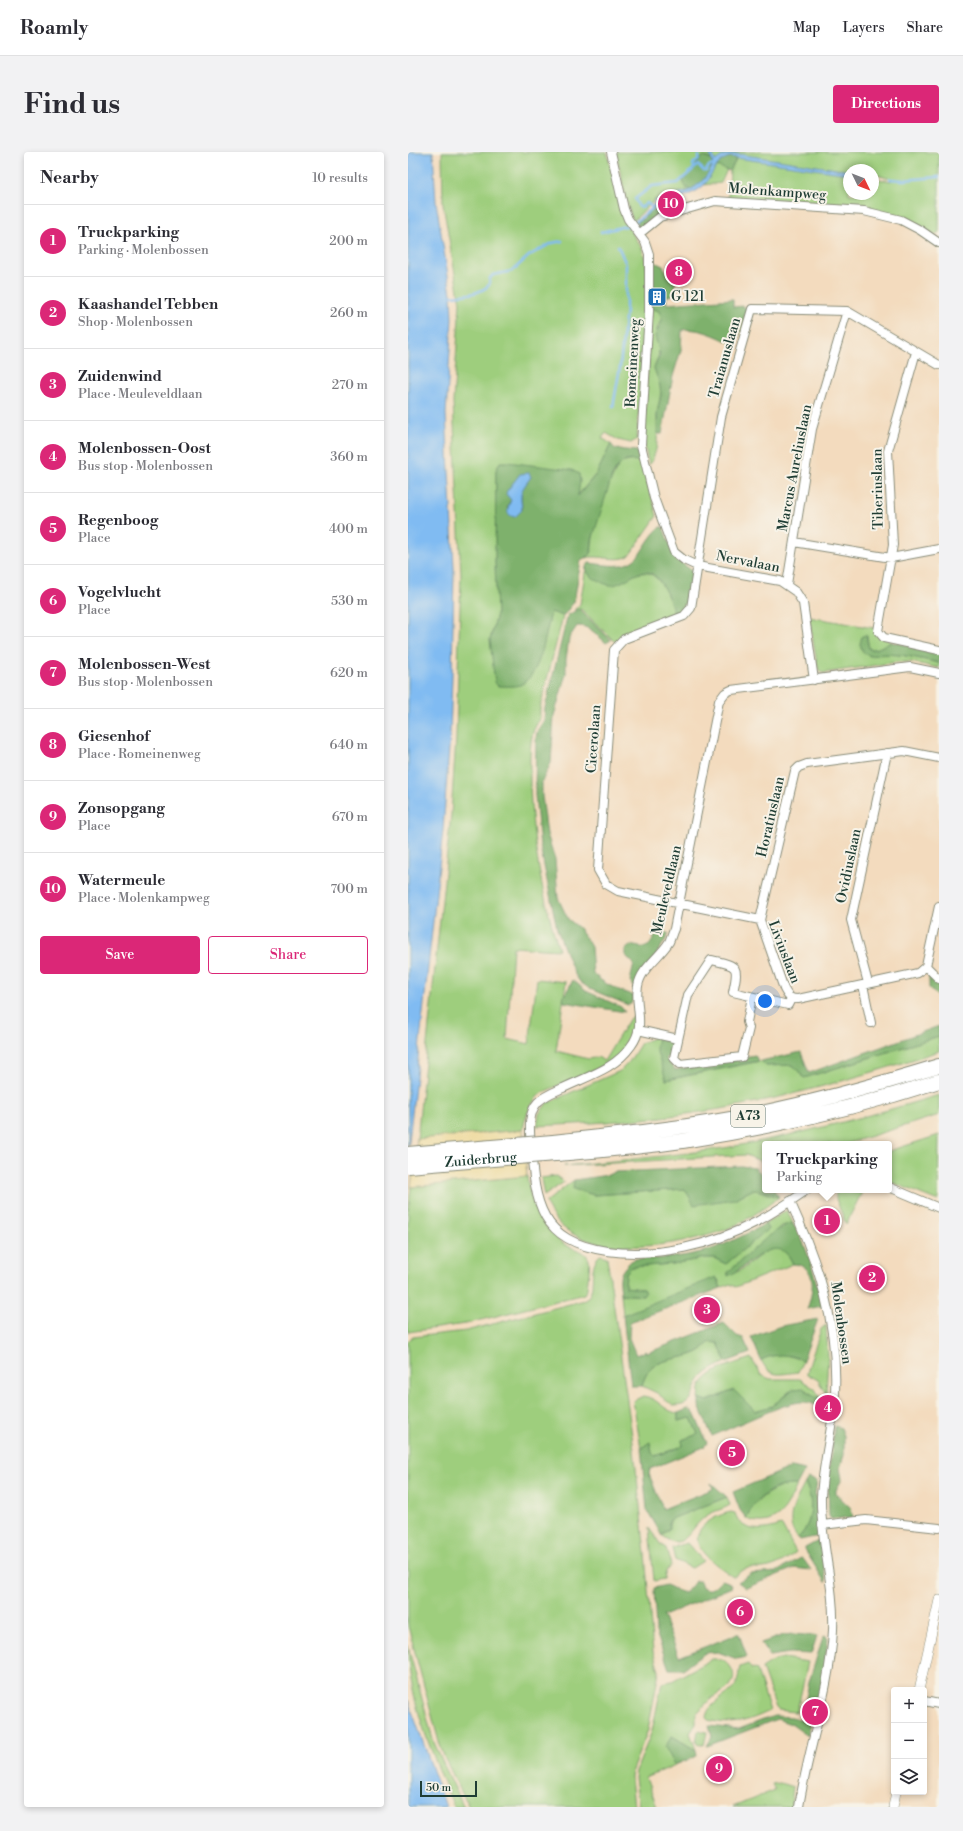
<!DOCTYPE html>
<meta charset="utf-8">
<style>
:root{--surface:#fff;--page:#f2f2f3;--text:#2b2b33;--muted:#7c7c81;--line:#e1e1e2;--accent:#db2777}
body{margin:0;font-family:"Libre Bodoni",serif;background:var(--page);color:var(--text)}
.controls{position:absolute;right:12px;bottom:12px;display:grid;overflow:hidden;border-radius:4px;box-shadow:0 2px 6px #0003}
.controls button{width:36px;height:36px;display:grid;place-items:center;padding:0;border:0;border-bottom:1px solid var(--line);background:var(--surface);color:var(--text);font:20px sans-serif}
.compass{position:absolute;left:435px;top:12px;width:36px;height:36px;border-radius:50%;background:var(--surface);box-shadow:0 2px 6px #0003;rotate:133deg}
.scale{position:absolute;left:12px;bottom:10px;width:57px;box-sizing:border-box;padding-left:4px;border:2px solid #1f3d34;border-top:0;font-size:11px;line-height:14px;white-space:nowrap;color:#1f3d34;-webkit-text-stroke:3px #f7f3e8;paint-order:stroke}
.you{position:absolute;left:357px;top:849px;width:14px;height:14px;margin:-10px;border:3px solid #fff;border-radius:50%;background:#1a73e8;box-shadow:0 0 0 6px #1a73e833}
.badge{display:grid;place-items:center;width:26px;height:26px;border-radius:50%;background:var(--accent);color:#fff;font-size:13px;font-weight:700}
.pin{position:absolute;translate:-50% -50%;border:2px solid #fff;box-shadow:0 1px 4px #0006}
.popup{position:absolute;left:354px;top:989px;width:130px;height:52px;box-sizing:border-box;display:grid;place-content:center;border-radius:4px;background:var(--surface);filter:drop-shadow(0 1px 3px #0005);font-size:13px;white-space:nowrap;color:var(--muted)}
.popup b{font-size:15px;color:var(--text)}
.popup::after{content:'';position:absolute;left:50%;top:100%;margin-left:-8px;border:8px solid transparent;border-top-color:var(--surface)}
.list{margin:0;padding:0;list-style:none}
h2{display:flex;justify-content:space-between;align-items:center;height:52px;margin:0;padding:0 16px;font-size:17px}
h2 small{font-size:13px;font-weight:400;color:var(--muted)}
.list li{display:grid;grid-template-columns:26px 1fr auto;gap:12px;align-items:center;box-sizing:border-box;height:72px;padding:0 16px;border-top:1px solid var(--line)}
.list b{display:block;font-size:15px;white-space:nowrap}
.list p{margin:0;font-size:13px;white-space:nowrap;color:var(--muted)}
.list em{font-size:13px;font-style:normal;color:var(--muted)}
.actions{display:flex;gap:8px;padding:12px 16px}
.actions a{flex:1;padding:9px 0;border:1px solid var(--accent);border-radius:4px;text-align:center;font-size:14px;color:var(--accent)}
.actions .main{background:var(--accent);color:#fff}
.icon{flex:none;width:22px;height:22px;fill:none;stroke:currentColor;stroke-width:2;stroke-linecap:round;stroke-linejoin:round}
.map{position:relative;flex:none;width:531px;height:1655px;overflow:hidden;border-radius:4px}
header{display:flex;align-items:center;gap:24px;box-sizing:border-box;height:56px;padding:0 20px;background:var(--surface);border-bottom:1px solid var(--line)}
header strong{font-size:19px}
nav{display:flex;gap:22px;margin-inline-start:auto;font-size:14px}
.intro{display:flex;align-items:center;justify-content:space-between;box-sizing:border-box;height:96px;padding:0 24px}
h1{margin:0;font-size:28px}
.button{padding:10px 18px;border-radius:4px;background:var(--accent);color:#fff;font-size:14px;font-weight:700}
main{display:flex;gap:24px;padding:0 24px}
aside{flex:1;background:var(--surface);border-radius:4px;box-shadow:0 2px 6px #0003}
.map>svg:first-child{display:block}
</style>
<header>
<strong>Roamly</strong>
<nav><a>Map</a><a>Layers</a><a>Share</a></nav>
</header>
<div class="intro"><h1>Find us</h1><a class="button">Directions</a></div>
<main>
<aside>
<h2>Nearby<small>10 results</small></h2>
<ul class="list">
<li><span class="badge">1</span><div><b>Truckparking</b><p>Parking · Molenbossen</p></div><em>200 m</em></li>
<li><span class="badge">2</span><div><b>Kaashandel Tebben</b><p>Shop · Molenbossen</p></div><em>260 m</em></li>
<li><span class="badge">3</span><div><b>Zuidenwind</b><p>Place · Meuleveldlaan</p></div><em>270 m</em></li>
<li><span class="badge">4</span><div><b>Molenbossen-Oost</b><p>Bus stop · Molenbossen</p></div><em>360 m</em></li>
<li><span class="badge">5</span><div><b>Regenboog</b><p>Place</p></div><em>400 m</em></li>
<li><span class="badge">6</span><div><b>Vogelvlucht</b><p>Place</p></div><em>530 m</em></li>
<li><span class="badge">7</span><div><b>Molenbossen-West</b><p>Bus stop · Molenbossen</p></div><em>620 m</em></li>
<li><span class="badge">8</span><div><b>Giesenhof</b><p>Place · Romeinenweg</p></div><em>640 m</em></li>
<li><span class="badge">9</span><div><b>Zonsopgang</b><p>Place</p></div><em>670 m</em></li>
<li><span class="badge">10</span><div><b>Watermeule</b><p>Place · Molenkampweg</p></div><em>700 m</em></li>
</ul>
<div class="actions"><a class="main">Save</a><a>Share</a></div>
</aside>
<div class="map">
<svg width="531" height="1655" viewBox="0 0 531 1655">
<rect width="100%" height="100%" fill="#f7f3e8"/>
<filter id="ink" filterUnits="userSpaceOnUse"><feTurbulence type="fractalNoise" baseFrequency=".025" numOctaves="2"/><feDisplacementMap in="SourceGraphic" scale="8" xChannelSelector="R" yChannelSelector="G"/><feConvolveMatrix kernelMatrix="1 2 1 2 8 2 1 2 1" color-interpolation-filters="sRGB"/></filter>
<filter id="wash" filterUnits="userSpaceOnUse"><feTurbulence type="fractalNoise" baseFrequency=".012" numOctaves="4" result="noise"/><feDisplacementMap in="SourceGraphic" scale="16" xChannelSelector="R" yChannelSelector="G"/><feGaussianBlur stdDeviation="0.9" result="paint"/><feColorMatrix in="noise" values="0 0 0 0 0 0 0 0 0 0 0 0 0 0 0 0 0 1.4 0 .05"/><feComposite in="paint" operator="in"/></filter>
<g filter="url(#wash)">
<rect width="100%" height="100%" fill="#f3dbbe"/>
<path fill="#9ece7d" stroke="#5e8658" d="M34,0H199L213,61L219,73L234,96L238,111L239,126L229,287L223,291L210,288L198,281L194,286L203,292L189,321L169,344L170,337L88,318L87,410L89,462L82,488L85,507L134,499L143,460L155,464L132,555C132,559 132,564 131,567C129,573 125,577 124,584C121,599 122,617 122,633C124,688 134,745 151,798L105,795L99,887L121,892L129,827L158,830L148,899L181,907L190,905L196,909L222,866L227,864C233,914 162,923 131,943C122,953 117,964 115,978L9,987L43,663L48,587L53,423L45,250L52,151L35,52Z
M208,0H531V80L527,83C477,48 381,49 320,48L322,19L329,5L441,22V42H465V26L483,29V27L465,22V18L441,19L326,2L313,31L278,35L284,37L247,48L225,69L218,47Z
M243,156L251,159C257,170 249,170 249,179C248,197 255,196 246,216C248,222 251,227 252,234C254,244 250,252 249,262C248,281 253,296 241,313L236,291Z
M226,308L234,310L249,364L221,404C208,411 191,402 177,406L184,400C181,387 203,320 213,311Z
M178,415L182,424L207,432C215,428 224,422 233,421C252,417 261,448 267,462L212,486L207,490L173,457L166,458L172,452Z
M401,465L466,476L467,480L484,490L468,497H461L459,484L452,492L455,500L462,504C487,499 507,506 531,511V516L503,510H490L415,521L410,517Z
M250,884L258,928L353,909L358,914L385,913L396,926L531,884V899C462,922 390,943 318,956C255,967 192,971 129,974L131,962L139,951L212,919L221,910L233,891Z
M531,943V963L438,992H357V1011L338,1003L156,1014C211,1008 267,1004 322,995C393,982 462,964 531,943Z
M531,983L530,1049L481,1029V999Z
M119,1024C122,1052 134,1075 156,1092C164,1098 178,1097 181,1108C183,1116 179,1130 179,1138L176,1142L57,1172L0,1180V1062L3,1035Z
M148,1024L156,1030L136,1044L133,1026Z
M166,1028V1037L186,1043L277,1037L326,1047L346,1037L371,1045C354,1058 338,1069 319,1077C271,1095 159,1114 138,1050Z
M428,1038H455L438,1072L428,1047Z
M379,1058L386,1074L384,1072L373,1074L319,1122C322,1121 326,1121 329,1120C346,1113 369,1076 385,1112L328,1135L322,1132L313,1136L310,1127L215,1163L213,1142L235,1144L237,1141L235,1137L217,1135L218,1121L224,1115L264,1112L297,1106H306L318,1112L359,1077L357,1072Z
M192,1103L199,1105L226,1298L237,1401L245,1500L251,1519L240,1578L224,1618L223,1626L226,1655H61L37,1607L31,1590L0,1474V1189L5,1185L58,1179L177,1148C191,1137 178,1115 192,1103Z
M418,1173L420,1203L418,1242L410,1228L399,1222V1220L413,1177Z
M302,1190L310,1191L318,1210C311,1214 302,1217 296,1223C282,1237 290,1254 265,1254L249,1241L234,1234C241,1203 266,1211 290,1200C295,1198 297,1193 302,1190Z
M375,1202L395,1208L390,1220C371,1222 363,1227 353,1208L362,1204Z
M343,1206L353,1223L362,1227H392L407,1237L412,1246L407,1245L399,1238L382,1239L364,1254L347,1259L326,1238L299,1249L291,1246C292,1242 291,1237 293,1233C302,1217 326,1212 343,1206Z
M235,1244C251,1246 256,1260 270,1261V1269L283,1266L290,1282L274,1288L275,1294L247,1304L244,1301L242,1291L233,1296L225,1249Z
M397,1331C406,1348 405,1372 390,1386C374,1369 389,1347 397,1331Z
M379,1333H389C382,1348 377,1364 360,1369C352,1371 345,1370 338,1366C348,1348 359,1339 379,1333Z
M319,1345L322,1353C314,1358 304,1359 297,1365C282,1375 276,1403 253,1383L259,1379L263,1367Z
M323,1360L327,1361C333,1382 357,1379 373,1373L374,1374L388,1400C381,1406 370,1413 361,1415C343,1419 342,1410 326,1425L322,1423C312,1415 299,1407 292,1396C281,1376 308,1363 323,1360Z
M241,1376L253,1393L258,1396L263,1413L258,1419L256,1427L246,1429Z
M279,1391L295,1409L284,1416L267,1408L264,1396Z
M0,1494L25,1588L34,1609L56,1655H46C26,1604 0,1550 0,1494Z
M375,1506L400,1510L389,1559L387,1560L370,1558L368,1556L354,1516L363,1510Z
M304,1507H314C324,1513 331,1525 320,1536C316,1540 309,1542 304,1546C298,1551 293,1557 288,1562V1572L282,1581L288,1598L264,1584L258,1595L267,1613L238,1626L249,1655H231L227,1626L228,1619L244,1579L254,1531L264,1529Z
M340,1512L344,1517L347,1516L349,1518L362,1559C338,1570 325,1574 300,1568L298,1566C299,1551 320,1545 327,1534C331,1528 330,1521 332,1515Z
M290,1579L299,1580L296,1593L288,1591Z
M372,1631L385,1635L383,1655H325L367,1638L364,1632Z"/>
<path fill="#7eb16c" stroke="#4e7750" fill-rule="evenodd" d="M295,4L303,7C307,20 294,30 284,37L278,36L275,29Z
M322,5H329L322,19L308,14L316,6Z
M251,50L254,60C246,65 238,74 229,77L230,69L235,67Z
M244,109L255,114L259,121L267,130V142L258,145L259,152L325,147V155L335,154L339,157L328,194C313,186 292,175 274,178L273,198L265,224L254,282H250L249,261L253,243L252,234L246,216L252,203L247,184L254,168L251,159L243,156Z
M203,292L207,297L229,299L231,301L234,310C218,306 212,309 204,324L184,388L183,402L173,408L166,450L155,464L143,460C138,480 133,524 112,533C105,535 97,534 90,534L87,531L82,488L89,462L87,410L88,318L92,310H99L164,318L171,322L172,329L170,344L189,321ZM123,325L113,338L114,358L99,356L103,347L99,339L106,331L108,328Z
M252,375H255L266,405L283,418L284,421C281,439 284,451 267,462C263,452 255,430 247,424C232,411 216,435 201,433C196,432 191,429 187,427C182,424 179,421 178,415L181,411C200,413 221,419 233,400C239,391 244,382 252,375Z
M171,457L203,488L198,491C189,483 181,473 169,474L161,486L158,507V522L146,564L143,611L134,629V644L139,682L147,707L150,746L160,767L171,776L180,790L183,795L185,821C196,833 211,838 226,844L223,852L220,853L182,837L172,830L166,821L156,796L149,777L132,694L127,643L128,586L129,580L136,568L137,556L158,470L160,463Z
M458,483L461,497H468L484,490L531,500V511C507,506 487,499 462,504L455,500L452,492L454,484Z
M250,779H255L261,782L227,837L222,829L226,812L217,803V797L222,793C243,798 240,795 250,779Z
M521,824L531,832V846L521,836Z
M165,828L178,839L213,855L217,860L156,850L155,846Z
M531,874V884L396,926L385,913L358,914L353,909L393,900L401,921Z
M250,884L266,889L263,902L258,907L267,918L347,903L350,909L258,928L248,897Z
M333,1014L347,1016L357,1025V1038H366L371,1045L346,1037L326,1047L286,1053L277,1037L186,1043L165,1037L166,1028L200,1023L206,1020Z
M383,1071C396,1080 411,1138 414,1154L399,1157C405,1141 411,1113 385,1112C370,1076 340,1116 320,1124V1120C336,1107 365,1076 383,1071Z
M357,1072L360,1077L318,1112L306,1106H297L264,1112L224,1115L218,1121L217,1135L235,1137L237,1141L235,1144L213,1142C211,1122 210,1122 225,1107C246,1107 268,1106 289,1101C313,1096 336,1083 357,1072Z
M308,1125L313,1136L222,1170L221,1186L228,1203L238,1199L239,1201L316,1171L329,1184L335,1186L342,1201L318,1210L310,1191L302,1190C297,1193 295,1198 290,1200C266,1211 241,1203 234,1234H223L215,1163Z
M410,1167L395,1208C380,1202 368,1201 353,1208L343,1185L373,1174Z
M395,1236L407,1245L412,1246L414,1262C411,1254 404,1250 395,1250C378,1249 322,1277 304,1284L291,1254V1246L300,1249L326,1238L347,1259L364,1254L385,1237Z
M280,1257L286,1261L299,1291L296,1295L242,1317L241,1322L255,1357L305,1337L303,1331L319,1345L263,1367L261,1370V1377L253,1382L239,1358L233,1296L242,1290L244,1301L247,1304L275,1294L274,1288L290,1282L283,1266L270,1269V1261Z
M427,1274L433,1276L436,1284V1303L432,1316L434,1327L428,1338V1342L443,1356L445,1365L423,1367L421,1364L420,1325Z
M384,1315L397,1318L389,1333C365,1332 349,1345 338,1366L332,1358L325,1340Z
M400,1326L409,1329L407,1342L411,1384L392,1388L390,1386C405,1372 406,1348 397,1331Z
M412,1388L418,1429L417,1430L397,1398V1396Z
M393,1406L396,1408L403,1418L386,1416L338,1436L330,1430L343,1422L368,1420Z
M314,1428L320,1430L324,1435L255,1464L271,1505L329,1482H331L339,1505L329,1507L310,1500L297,1501L275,1517H261L248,1480L246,1436L258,1433C272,1438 275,1448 287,1429H292L294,1435C305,1441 306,1433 314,1428Z
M385,1482L409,1484L403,1502L382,1501L362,1504L353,1491L376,1483Z
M418,1484L420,1487L414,1533L405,1562L404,1564L395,1562L401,1530L415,1485Z
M366,1564L384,1565L402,1570L400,1584L383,1572L369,1567L299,1594L304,1585L301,1574L331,1577Z
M264,1584L288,1598L289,1604L267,1613L257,1595Z"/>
<path fill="#eeda9e" stroke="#868c69" d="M115,978L119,1024L3,1035L9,987Z"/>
<path fill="#80bbf2" stroke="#507c93" d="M0,0H25L28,50L43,142L44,167L38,262L46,416L44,523L42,582L35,678L0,998Z
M301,0H304L307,9L316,3L330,2L441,19V22L322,5C307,8 305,25 294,35C288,40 281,42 274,45L273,42C288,36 298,28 305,13Z
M121,321L123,325C112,340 112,339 114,358L107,365C96,363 100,355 103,348L98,342L99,339L112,322Z
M0,1548L38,1655H0Z"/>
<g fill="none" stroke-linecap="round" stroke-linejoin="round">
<path stroke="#80bbf2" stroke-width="2.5" d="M286,16L285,12L291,7V4
M482,27L495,28L531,25
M245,56L239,51L234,55H231L227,47L244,34L270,31L290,13L296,19H298L301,14L306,13
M226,71L245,56L248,50L269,43L276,42
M193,80L222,73
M41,144C54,143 71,143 81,133L82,126L85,123L104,119L122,103L144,91L154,89
M205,255L212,215L218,157V112L210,94"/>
</g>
</g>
<g filter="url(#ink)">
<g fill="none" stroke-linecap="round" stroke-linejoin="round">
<g stroke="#898c79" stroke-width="10">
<path id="minor" d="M203,0L216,57L220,67L237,90L241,102V159L233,293L246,346L266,400L276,408L289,414L372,429L388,440L395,451L406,528
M231,82L252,65L307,49L456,59L493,68L512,78L531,91
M508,200L480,299L485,393L470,479L476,486L531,498
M386,390L483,406L531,397
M379,432L404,277L439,159
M352,768L387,619L391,615L399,612L496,599L531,606
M518,814L510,821L390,847C381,847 380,844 376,837L352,768L210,739L198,732L190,718L206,498L216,487L276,464L283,456L313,265L344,157L439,159L531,213
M518,814L531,754
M518,814L531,827
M460,831L443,768L479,601
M455,833L463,871
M344,845L339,870L341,876L334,905L272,912L266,906L280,843L303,808C330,814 331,813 325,840L380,853L383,847
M230,878L270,887
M481,1035L531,1056
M399,1038C383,1049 367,1060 350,1069C305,1093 250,1106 199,1099C132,1089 127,1052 123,994C122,980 119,962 130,950C137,943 146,940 155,936C180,924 207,917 223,894C239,873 226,854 230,834C233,816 252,805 261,790C263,786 264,781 266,777L311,549L317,541L323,538L502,515L531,521
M382,1049C411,1113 430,1170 427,1241C425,1276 415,1310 413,1345C412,1390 427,1433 425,1478C422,1539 400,1595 391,1655
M414,1373L458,1368L531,1376
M516,1549L531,1552"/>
</g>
<g stroke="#898c79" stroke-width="10">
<path id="tertiary" d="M511,1538L531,1448
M485,1655L488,1640"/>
</g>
<g stroke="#898c79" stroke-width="16">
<path id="motorway" d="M145,990C212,983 278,976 343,963C407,951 469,933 531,914
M147,1002C193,998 240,995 286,987C369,974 451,955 531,929"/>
</g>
<use href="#minor" stroke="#fff" stroke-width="8"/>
<use href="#tertiary" stroke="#fff" stroke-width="9"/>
<use href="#motorway" stroke="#fff" stroke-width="14"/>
<g stroke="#898c79" stroke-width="16" stroke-linecap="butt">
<g id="motorway-bridge">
<path d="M0,1002L145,990"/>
<path id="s1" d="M0,1014L147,1002"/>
</g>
</g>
<use href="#motorway-bridge" stroke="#fff" stroke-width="14"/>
</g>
</g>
<defs>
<g id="building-square" transform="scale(1)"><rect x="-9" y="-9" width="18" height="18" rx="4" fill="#1f6fb2" stroke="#f7f3e8"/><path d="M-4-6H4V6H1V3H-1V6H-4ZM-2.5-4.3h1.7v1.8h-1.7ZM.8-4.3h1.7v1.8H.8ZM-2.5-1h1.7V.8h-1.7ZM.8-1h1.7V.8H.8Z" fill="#fff"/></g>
</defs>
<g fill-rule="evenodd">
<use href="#building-square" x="249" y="145"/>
</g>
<g text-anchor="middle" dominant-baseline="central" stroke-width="4" stroke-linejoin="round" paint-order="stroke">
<rect fill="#f7f3e8" stroke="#60746a" stroke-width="1" x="323" y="953" width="34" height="22" rx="3"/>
<g font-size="13" font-weight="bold" fill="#1f3d34">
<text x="340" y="964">A73</text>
</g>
<g font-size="14" fill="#1f3d34" stroke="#f7f3e8">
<text transform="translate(369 40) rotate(4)">Molenkampweg</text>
<text transform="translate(317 206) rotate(-74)">Traianuslaan</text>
<text transform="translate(225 211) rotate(-87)">Romeinenweg</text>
<text transform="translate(387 316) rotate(-79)">Marcus Aureliuslaan</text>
<text transform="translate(470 337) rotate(-91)">Tiberiuslaan</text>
<text transform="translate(340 410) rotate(11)">Nervalaan</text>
<text transform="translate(186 587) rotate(-86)">Cicerolaan</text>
<text transform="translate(363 665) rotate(-77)">Horatiuslaan</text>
<text transform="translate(441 714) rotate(-78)">Ovidiuslaan</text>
<text transform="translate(259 738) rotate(-77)">Meuleveldlaan</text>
<text transform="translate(376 800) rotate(69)">Liviuslaan</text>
<text stroke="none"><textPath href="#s1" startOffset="73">Zuiderbrug</textPath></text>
<text transform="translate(433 1171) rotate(82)">Molenbossen</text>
</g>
<g font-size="14" fill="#1f3d34" stroke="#f7f3e8" text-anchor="start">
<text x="263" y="145">G 121</text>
</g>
</g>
</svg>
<div class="controls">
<button>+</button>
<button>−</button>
<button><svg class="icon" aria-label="layers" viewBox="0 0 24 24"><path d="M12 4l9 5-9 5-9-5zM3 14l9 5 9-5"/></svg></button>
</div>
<svg class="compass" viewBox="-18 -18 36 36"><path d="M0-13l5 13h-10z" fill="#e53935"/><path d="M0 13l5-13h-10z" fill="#7c7c81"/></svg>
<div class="scale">50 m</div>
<div class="you"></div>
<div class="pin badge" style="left:419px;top:1069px">1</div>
<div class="popup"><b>Truckparking</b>Parking</div>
<div class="pin badge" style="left:464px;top:1126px">2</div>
<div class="pin badge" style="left:299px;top:1158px">3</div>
<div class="pin badge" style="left:420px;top:1256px">4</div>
<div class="pin badge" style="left:324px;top:1301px">5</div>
<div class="pin badge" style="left:332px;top:1460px">6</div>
<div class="pin badge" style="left:407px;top:1560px">7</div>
<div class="pin badge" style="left:271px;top:120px">8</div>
<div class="pin badge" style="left:311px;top:1617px">9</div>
<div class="pin badge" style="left:263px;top:52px">10</div>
</div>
</main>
